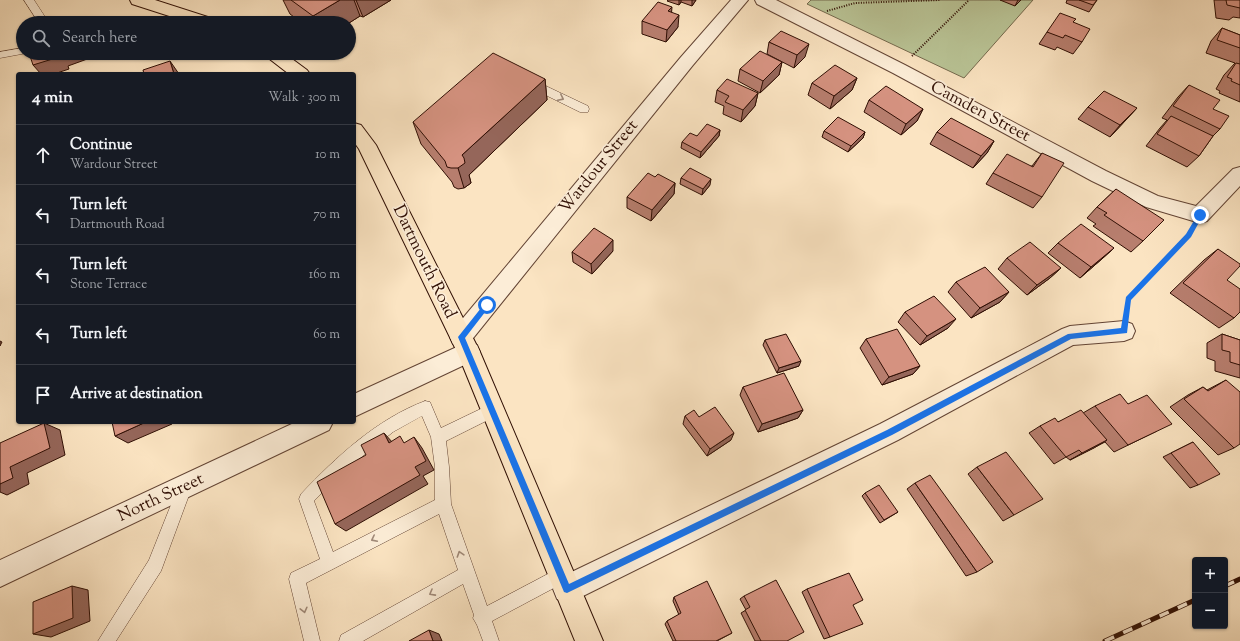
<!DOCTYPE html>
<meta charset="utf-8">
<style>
:root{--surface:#171b24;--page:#242831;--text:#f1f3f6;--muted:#9ea1a6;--line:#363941}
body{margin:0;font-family:"Sorts Mill Goudy",serif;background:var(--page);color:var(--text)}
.controls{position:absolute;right:12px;bottom:12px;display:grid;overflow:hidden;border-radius:4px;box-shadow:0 1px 3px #0004}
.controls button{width:36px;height:36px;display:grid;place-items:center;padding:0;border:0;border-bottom:1px solid var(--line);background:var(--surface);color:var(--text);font:20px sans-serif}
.stop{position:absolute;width:12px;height:12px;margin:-9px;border:3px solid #1a73e8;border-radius:50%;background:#fff}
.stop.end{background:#1a73e8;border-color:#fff;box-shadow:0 1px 4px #0008}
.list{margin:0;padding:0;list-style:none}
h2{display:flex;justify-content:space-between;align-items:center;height:52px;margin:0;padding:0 16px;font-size:17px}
h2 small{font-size:13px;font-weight:400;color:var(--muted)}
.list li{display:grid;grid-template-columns:26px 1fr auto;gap:12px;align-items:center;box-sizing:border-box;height:60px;padding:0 16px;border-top:1px solid var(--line)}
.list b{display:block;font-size:15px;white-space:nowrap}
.list p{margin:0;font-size:13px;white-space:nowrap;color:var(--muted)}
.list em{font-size:13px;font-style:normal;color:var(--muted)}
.icon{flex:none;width:22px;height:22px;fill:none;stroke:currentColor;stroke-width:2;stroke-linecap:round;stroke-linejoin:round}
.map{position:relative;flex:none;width:1240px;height:641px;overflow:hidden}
.search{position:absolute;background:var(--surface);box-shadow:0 1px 3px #0004;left:16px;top:16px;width:340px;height:44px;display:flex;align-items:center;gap:10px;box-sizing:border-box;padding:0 14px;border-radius:22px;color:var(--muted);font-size:15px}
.panel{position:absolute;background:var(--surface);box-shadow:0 1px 3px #0004;left:16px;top:72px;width:340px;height:352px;border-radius:4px}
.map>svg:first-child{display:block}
</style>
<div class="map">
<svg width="1240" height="641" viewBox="0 0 1240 641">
<rect width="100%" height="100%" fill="#fbe4c2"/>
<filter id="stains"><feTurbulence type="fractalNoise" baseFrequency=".005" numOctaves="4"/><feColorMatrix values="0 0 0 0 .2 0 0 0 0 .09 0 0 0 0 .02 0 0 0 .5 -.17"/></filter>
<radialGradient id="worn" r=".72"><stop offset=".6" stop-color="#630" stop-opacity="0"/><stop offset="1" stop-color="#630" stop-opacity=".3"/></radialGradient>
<path fill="#bac597" stroke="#756a4e" d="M811,0H1033L964,78L807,4Z"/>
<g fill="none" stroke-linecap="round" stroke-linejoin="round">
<g stroke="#634434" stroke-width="1">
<path id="service" d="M24,0H34L49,23H39Z
M23,48V53H27L0,58V52Z
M531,79L588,106L589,109L588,112H580L527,86L526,83L527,80Z
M425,401L430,402L441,428L493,403L498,405L500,410L498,415L446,441L449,467L451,504L487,606L561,567L567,569L569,575L567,581L492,621L499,641H483L477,625L473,618L474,615L463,584L363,641H339L341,635L458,570L439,514L306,583L320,641H304L289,579L291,573L320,559L299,499L301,494C336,457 377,419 425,401ZM422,416L431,437L435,467V500L333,552L314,501L340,474L393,432Z
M185,480L190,482L192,487L161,571L116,641H98L149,560L180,482Z"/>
</g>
<g stroke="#634434" stroke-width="2">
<path id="minor" d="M731,0H748L693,65L470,342L477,345L480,352L477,359L354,417V394L459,346L453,344L450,337L453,330L681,57Z
M755,0H776L905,65L1106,171L1158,196L1196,206L1233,169L1240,167V186L1207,221L1200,223L1146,207L1092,181L893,73L757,4Z
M1124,321L1132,324L1135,331L1132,338L1124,341L1073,345L898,440L577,599L567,603L557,599L553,589L557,579L880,424L1062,329L1070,326Z
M296,422H333L329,430L0,587V560Z"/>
</g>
<g stroke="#300f04" stroke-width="2">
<path id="primary" d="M130,0H155L214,19L216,23H191L132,4Z
M265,53H284L307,70L310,74H289L267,57Z
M354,123L361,125L376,145L480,352L603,641H575L458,354L359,149L354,142Z"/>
</g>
<path stroke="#300f04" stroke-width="2" stroke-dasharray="1 1.5" stroke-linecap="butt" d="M827,11L855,3L940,0
M912,56L969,0
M1149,276L1190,232"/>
<path stroke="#300f04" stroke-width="3" stroke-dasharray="1 2" stroke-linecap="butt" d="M1127,309L1128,299L1150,275"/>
<use href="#service" fill="#fcedd7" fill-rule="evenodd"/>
<use href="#minor" fill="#fcedd7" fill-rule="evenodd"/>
<use href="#primary" fill="#fbe4c2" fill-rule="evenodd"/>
<g stroke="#300f04" stroke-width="5">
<path id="rail" d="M1225,586L1240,579
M1105,641L1195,600"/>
</g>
<use href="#rail" stroke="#fcedd7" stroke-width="3.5" stroke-dasharray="10" stroke-linecap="butt"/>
</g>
<path fill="#b77e6e" stroke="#300f04" d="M283,0H391L363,17L360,16L349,23H302L290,14Z
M668,0H696L692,6L681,2L679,5L667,1Z
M1000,0H1021L1015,6Z
M1067,0H1097L1089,12L1066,3Z
M1214,0H1240V18L1233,17L1229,20L1216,18Z
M672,13L678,27L666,42L642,34V21Z
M1073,22L1082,42L1073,54L1057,47L1055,50L1039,44L1047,32Z
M1222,28L1240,35V102L1219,93L1220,91L1216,89L1224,75L1235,63L1206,53L1211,41Z
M769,42L805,57L794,68L767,54Z
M782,62L779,75L760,93L738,81L740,69Z
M857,78L852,90L830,109L808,95L812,83Z
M545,79L547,100L469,175L471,183L464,188L458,189L454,187L452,182L421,144L413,122Z
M1189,85L1213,109L1220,129L1213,136L1199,156L1187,167L1146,146L1160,128L1167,120L1162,118L1178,97Z
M717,90L758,93L755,106L741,122L723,114L724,106L715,102Z
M869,100L923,109L917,121L901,135L864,112Z
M1088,107L1137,108L1110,137L1078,119Z
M720,130L719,136L700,158L681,148L682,142L697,136Z
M824,131L865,132L863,138L848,152L822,137Z
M937,132L994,141L987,153L973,168L930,144Z
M1042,153V197L1033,208L986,184L993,173L1032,166Z
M655,177L675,183L674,194L651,221L627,208V197Z
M681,178L710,185L702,195L680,184Z
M1116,189L1143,241L1131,252L1093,226L1096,224L1087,218L1097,207Z
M1058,243L1114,248L1103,258L1080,278L1048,253Z
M1218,249L1227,280L1234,318L1219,328L1170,293L1204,260Z
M613,251L592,274L573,262L572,252Z
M1007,258L1061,268L1050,278L1027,295L998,269Z
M956,282L1009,292L1000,302L971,318L948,292Z
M905,312L948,328L920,345L898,322Z
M1222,334L1240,340V378L1215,371V361L1207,358V343Z
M866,339L920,366L913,374L882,385L860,348Z
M765,340L799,366L777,373L763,345Z
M1226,380L1234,448L1218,455L1170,407L1188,395L1203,387L1207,390Z
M743,387L803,410L798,418L758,432L740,395Z
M1128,404L1157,431L1114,452L1105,442L1070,460L1066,457L1054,464L1029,433L1040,426L1058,422L1083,413L1095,406Z
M685,416L699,417L731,440L707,456L683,424Z
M1193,442L1198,485L1190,488L1163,457Z
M977,467L1014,515L1003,521L968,474Z
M915,483L977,572L966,576L907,489Z
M865,493L898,512L880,523L862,496Z
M807,589L853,605L830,637L824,639L802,592Z
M744,596L787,641H755L741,613L746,610L740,599Z
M674,597L732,633L717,641H673L665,624L667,621L679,615L673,601Z"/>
<path fill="#95665a" stroke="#300f04" d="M340,0H354L360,16L349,23H316L313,16Z
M356,0H391L363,17Z
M679,0H681V2L679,5Z
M692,0H696L692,6Z
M1018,0H1021L1015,6Z
M672,7L671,19L668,11Z
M679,15L678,27L666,42L667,30Z
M809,44L805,57L794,68L797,55Z
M59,53H88L90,58L68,66L69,69L54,74H41L33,65Z
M170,61L179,74H174Z
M782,62L779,75L760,93L763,81Z
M857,78L852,90L830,109L834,96Z
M545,79L547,100L469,175L471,183L464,188L458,168L462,155Z
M758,93L755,106L741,122L743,110Z
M1137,108L1126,120L1110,137L1120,125Z
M923,109L917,121L901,135L906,124Z
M720,130L719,136L700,158L701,152Z
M865,132L863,138L848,152L851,146Z
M994,141L987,153L973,168L981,156Z
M711,179L710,185L702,195L703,189Z
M675,183L674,194L651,221L652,210Z
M613,240V251L592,274L591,264Z
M1114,248L1103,258L1080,278L1091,267Z
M1061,268L1050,278L1027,295L1037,285Z
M1009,292L1000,302L971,318L980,308Z
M956,319L948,328L920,345L927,336Z
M0,341L2,342L0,346Z
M801,361L799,366L777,373L779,368Z
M920,366L913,374L882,385L889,377Z
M803,410L798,418L758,432L762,424Z
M146,422H172V424L128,443L115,436Z
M44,423L60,430L65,455L27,473L29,484L7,495L0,492V484L10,467Z
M384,433L393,443H389Z
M734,433L731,440L707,456L710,449Z
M414,437L422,448L434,470L423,476L428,484L346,531L335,524L415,467Z
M1107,440L1094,448L1070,460L1082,453Z
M72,586L88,590L90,621L51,637L33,634Z
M429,630L439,634L442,641H433Z"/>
<path fill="#d59280" stroke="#300f04" d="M291,0H340L313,16Z
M1079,0H1097L1093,5Z
M1226,0H1240V8L1227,5Z
M658,2L672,7L668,11L679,15L667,30L642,21Z
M1060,13L1076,19L1073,22L1090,29L1082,42L1065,35L1063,38L1047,32Z
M1222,28L1240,35V48L1217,40Z
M781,31L809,44L797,55L769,42Z
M760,51L782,62L763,81L740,69Z
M29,53H59L58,54L59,57L33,65Z
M493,53L545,79L462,155L464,158L465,163L458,168H451L447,167L445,161L413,122Z
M170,61L174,74H144L143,70Z
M1236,63L1240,64V85L1231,81L1232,79L1227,77Z
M835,65L857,78L834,96L812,83Z
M727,79L758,93L743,110L725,102L729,96L717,90Z
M1189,85L1220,100L1213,109L1229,116L1220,129L1173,106Z
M886,86L923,109L906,124L869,100Z
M1104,91L1137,108L1120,125L1088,107Z
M1171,116L1213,136L1199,156L1157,134Z
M838,117L865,132L851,146L824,131Z
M951,118L994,141L981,156L937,132Z
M707,124L720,130L701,152L682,142L690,133L697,136Z
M1042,153L1064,163L1042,197L993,173L1007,154L1033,167Z
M690,168L711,179L703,189L681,178Z
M648,173L655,177L658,174L675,183L652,210L627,197Z
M1116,189L1164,220L1143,241L1104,215L1107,213L1097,207Z
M1081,224L1114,248L1091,267L1058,243Z
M594,228L613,240L591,264L572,252Z
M1030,242L1061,268L1037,285L1007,258Z
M1218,249L1240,264V266L1227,280L1240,289V312L1234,318L1183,283Z
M985,267L1009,292L980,308L956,282Z
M934,296L956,319L927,336L905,312Z
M897,329L920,366L889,377L866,339Z
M786,334L801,361L779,368L765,340Z
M1222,334L1240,340V365L1230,362V352L1222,350Z
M784,373L803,410L762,424L743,387Z
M1226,380L1240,392V444L1234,448L1184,399L1203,387L1208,391Z
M1120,394L1128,404L1147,395L1172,424L1128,445L1095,406Z
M715,407L734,433L710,449L685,416L694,410L699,417Z
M1081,410L1107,440L1082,453L1079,450L1066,457L1040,426L1055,418L1058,422Z
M112,422H146L115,436Z
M44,423L50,448L10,467L13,478L0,484V443Z
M384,433L389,443L400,436L404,443L414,437L426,461L415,467L420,475L335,524L317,482L366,455L361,445Z
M1193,442L1220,474L1198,485L1171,453Z
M1006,452L1043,499L1014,515L977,467Z
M930,475L993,562L977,572L915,483Z
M879,485L898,512L884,520L865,493Z
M849,573L863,600L853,605L863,624L830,637L807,589Z
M776,580L804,632L787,641H761L745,610L750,607L744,596Z
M707,581L732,633L716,641H676L667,621L681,613L674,597Z
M72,586L73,618L33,634V602Z
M429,630L433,641H409Z"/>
<defs><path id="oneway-chevron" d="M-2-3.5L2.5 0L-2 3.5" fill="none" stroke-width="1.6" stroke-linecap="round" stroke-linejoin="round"/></defs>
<g stroke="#a08978">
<use href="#oneway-chevron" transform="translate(561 98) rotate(26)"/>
<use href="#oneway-chevron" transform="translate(374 539) rotate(153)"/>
<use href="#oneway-chevron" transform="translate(460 554) rotate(-108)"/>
<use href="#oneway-chevron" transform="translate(432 593) rotate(151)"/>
<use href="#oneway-chevron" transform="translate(304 610) rotate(76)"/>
</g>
<path fill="#1a73e8" d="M1200,213L1203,215L1191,237L1131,300L1127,333L1071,339L892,435L567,593L564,592L458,337L485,303H489V307L465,338L569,584L887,430L1068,334L1121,328L1126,297L1186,234L1198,214Z"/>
<g text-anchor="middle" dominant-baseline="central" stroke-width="3.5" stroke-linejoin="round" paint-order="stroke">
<g font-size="17" fill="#300f04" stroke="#fcedd7">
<text transform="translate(980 112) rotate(28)">Camden Street</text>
<text transform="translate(599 167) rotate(-51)">Wardour Street</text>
<text transform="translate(424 262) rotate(64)">Dartmouth Road</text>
<text transform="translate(161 498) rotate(-25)">North Street</text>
</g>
</g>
<rect width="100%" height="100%" filter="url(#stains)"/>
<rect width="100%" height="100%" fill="url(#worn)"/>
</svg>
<div class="controls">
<button>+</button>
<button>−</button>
</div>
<div class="stop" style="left:487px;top:305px"></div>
<div class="stop end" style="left:1200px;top:215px"></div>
<div class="search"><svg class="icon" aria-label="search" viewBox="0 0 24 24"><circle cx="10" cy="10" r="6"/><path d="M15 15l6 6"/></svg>Search here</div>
<section class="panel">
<h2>4 min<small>Walk · 300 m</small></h2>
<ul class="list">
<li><svg class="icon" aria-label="ahead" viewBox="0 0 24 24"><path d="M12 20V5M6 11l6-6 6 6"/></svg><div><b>Continue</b><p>Wardour Street</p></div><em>10 m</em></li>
<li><svg class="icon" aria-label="left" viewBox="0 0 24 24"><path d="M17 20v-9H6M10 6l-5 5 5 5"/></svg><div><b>Turn left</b><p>Dartmouth Road</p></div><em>70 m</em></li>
<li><svg class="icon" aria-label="left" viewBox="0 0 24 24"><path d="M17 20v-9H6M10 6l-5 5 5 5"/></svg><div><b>Turn left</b><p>Stone Terrace</p></div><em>160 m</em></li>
<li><svg class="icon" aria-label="left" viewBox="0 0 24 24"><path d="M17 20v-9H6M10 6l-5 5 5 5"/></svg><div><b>Turn left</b></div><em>60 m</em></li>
<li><svg class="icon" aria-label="arrive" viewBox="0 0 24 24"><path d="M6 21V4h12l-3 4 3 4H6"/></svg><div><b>Arrive at destination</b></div></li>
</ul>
</section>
</div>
